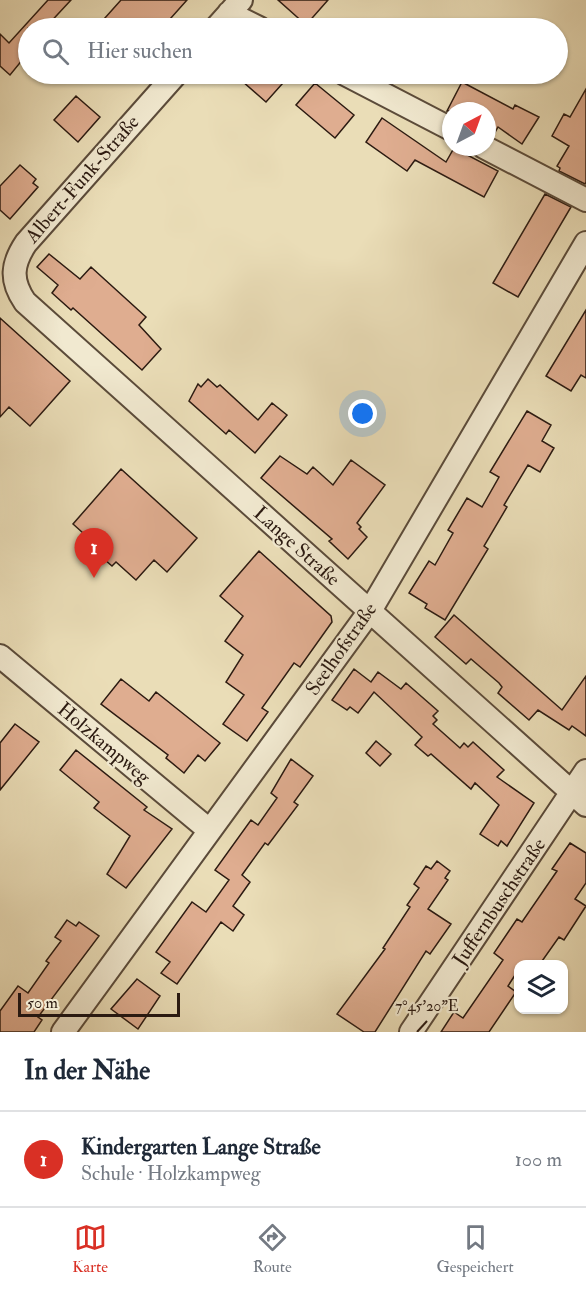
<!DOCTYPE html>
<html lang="de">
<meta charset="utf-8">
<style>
:root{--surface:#fff;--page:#f2f2f3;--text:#1f2937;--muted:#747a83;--line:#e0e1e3;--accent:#d93025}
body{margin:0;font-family:"IM FELL Double Pica",serif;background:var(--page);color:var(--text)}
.controls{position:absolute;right:18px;bottom:18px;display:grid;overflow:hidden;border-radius:12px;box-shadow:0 2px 4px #0004}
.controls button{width:54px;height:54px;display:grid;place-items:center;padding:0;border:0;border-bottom:2px solid var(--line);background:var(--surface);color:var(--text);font:30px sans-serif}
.compass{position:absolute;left:442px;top:102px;width:54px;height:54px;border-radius:50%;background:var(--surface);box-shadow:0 2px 4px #0004;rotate:41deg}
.scale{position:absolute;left:18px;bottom:15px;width:162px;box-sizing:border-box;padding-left:6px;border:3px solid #2b1a11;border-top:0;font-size:16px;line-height:21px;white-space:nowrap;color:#2b1a11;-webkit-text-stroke:4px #f1e9d0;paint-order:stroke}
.you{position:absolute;left:363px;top:414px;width:21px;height:21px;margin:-15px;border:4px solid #fff;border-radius:50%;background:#1a73e8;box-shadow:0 0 0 9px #1a73e833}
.badge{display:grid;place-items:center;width:39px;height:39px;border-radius:50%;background:var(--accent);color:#fff;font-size:20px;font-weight:700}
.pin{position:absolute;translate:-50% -50px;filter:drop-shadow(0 2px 3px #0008)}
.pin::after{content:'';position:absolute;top:32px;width:21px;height:18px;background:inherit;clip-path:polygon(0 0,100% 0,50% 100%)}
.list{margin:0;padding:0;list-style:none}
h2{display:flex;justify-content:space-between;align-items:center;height:78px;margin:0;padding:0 24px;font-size:26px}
h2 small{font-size:20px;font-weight:400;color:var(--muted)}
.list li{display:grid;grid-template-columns:39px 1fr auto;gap:18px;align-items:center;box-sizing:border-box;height:96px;padding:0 24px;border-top:2px solid var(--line)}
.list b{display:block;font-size:22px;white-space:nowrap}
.list p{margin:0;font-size:20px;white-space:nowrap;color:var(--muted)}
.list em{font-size:20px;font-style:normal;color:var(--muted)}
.icon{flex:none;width:33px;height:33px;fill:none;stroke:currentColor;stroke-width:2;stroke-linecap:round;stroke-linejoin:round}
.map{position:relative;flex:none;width:586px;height:1032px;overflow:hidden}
.search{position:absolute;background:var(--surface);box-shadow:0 2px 4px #0004;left:18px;right:18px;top:18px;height:66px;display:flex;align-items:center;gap:15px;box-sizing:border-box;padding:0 21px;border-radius:33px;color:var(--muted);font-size:22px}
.sheet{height:174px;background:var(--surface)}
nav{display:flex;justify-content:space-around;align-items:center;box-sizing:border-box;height:84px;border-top:2px solid var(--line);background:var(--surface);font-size:16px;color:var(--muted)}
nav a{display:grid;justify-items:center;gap:3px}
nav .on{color:var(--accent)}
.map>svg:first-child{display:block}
</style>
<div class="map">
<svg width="586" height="1032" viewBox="0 0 586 1032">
<rect width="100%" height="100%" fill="#eaddb7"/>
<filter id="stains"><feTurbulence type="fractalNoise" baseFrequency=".00333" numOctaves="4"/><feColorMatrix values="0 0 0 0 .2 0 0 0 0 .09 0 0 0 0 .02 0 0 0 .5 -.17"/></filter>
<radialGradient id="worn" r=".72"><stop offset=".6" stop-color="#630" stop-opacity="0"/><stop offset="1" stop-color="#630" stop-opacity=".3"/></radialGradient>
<path fill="#dfad90" stroke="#2b1a11" stroke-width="1.5" d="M48,0H71L45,28H28V53L10,75L0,66V34L9,43Z
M121,0H187L162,28H96Z
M278,0H328L306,25Z
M234,74H291L266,102Z
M462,82L513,109L515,105L539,117L522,144L498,127L493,136L487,134V111H447Z
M315,83L354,115L335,138L296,105Z
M586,89V182L585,184L559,171L560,168L557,166L569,146L552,136L564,114L570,117Z
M76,96L100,117L78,142L54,120Z
M382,118L446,162L454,148L498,171L484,197L415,160L407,171L366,142Z
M20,165L36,179L33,183L38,187L10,219L0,210V186Z
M545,194L571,207L518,297L493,283Z
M49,254L80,279L91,267L146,317L139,325L161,349L142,370L73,308L71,310L52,293L58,285L37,267Z
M586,310V378L581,375L571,391L546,376Z
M0,318L70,381L30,426L9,407L0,417Z
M208,379L217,387L220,385L258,420L272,403L287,415L255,453L229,430L226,434L189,401L198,384L201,387Z
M527,411L551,425L542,441L554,448L540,472L528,465L504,505L507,507L484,546L488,549L445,620L425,608L427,604L409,593L429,561L435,565L453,533L448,530L467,498L482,507L499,477L490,472Z
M280,456L307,474L313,467L333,485L351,460L385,485L357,523L361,527L359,529L367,537L348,559L329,541L332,539L261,478Z
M121,469L197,538L167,572L154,560L136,580L116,562L112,566L89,546L93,542L73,524Z
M259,551L331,616L332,622L300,667L294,663L262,708L268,712L247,741L223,724L244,695L226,682L243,655L225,641L243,616L220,596Z
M454,615L562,710L586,676V736L572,726L569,730L538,710L529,720L498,693L502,687L499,683L471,659L466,664L435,637Z
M354,669L371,682L378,672L401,689L406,683L438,711L433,716L437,720L433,724L460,748L464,743L468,747L473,742L504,770L497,777L534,803L507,846L501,841L498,846L480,834L499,805L475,783L471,789L431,754L428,756L415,745L422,737L374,692L358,713L350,707L347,710L332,700Z
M121,679L149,701L156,692L220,743L205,761L198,755L184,773L166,758L168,755L101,704Z
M15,724L39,742L0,790V743Z
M376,741L391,754L380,766L366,753Z
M76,750L147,807L144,810L172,829L126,888L107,874L130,836L94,808L99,802L60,770Z
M291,759L313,776L294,802L298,805L268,845L265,843L242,875L250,882L233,906L244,915L233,931L221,922L177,984L161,973L170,962L156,952L192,902L206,912L229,880L215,870L251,820L258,825L277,798L271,793Z
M570,843L586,853V883L575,899L586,906L564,940L559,937L540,964H519V969L508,986L516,992L489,1032H441L454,1012L463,1018L503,960L494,953L517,919L522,922L557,871L552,869Z
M437,861L450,871L445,878L448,880L428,909L451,924L430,954L426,951L375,1032H364L337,1014L385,949L383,948L410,907L407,905L419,888L414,884L426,866L431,869Z
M67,920L76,926L79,922L99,936L38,1017L42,1020L34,1032H0V1011L18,986L28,993L49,963L46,961L61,941L55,937Z
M137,979L160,996L138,1029L111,1009Z"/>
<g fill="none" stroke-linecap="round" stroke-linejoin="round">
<g stroke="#5b4b3a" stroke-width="26">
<path id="minor" d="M229,13L259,28
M216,28L241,0
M176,74L26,243C12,264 10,280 25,302L586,805
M345,74L451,129
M484,147L586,200
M0,656L209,830
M63,1032L370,611L586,243
M411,1032L586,771"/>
</g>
<use href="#minor" stroke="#f1e9d0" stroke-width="22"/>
</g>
<path fill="none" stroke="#2b1a11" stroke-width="2" d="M417,1032L427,1021"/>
<g text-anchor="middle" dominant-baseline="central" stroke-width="4.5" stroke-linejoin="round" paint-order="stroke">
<g font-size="20" fill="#2b1a11" stroke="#f1e9d0">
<text transform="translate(82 179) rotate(-49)">Albert-Funk-Straße</text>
<text transform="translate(297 546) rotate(42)">Lange Straße</text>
<text transform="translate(341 649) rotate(-55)">Seelhofstraße</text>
<text transform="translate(104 743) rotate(40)">Holzkampweg</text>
<text transform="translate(499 902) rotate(-56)">Juffernbuschstraße</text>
</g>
</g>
<g font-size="15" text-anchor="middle" fill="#2b1a11" stroke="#f1e9d0" stroke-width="4.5" stroke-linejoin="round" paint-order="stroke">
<text x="427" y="1011">7°45'20"E</text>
</g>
<rect width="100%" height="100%" filter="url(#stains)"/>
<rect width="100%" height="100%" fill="url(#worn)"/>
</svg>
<div class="controls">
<button><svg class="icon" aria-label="layers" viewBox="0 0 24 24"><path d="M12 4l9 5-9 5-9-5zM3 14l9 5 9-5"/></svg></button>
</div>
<svg class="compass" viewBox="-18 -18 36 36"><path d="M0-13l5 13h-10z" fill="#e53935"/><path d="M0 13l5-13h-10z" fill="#747a83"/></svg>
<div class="scale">50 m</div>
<div class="you"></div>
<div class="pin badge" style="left:94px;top:578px">1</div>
<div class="search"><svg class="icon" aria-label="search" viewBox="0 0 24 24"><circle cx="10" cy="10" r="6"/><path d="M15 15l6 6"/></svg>Hier suchen</div>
</div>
<section class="sheet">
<h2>In der Nähe<small></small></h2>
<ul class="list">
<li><span class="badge">1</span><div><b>Kindergarten Lange Straße</b><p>Schule · Holzkampweg</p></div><em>100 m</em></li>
</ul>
</section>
<nav>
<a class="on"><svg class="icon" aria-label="map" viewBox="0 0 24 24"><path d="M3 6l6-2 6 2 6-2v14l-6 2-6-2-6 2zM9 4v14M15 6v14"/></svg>Karte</a>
<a><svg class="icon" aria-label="directions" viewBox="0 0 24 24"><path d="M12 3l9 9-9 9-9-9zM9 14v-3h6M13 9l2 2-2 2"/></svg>Route</a>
<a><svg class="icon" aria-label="saved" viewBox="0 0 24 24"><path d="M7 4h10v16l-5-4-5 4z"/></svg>Gespeichert</a>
</nav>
